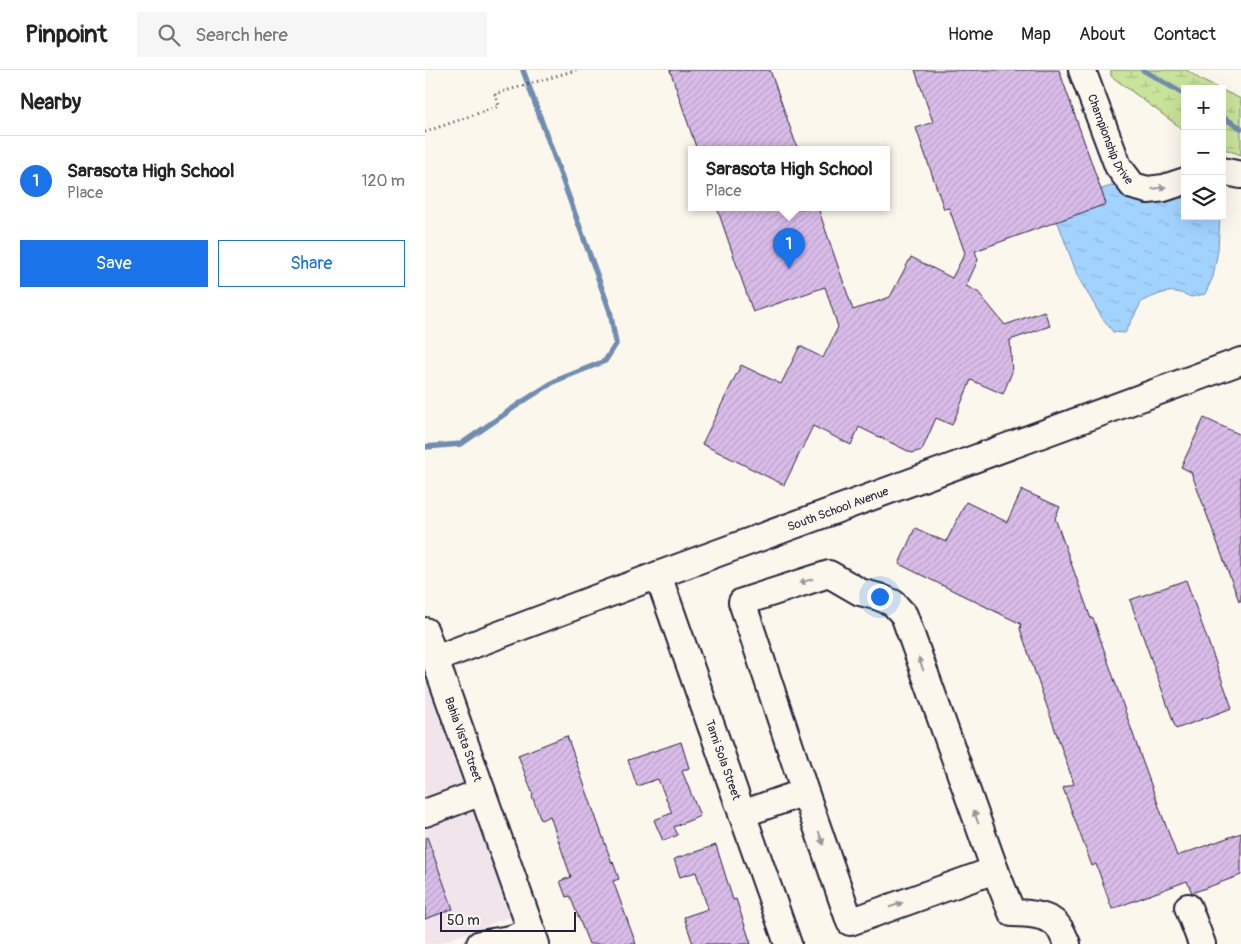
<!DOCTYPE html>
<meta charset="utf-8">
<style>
:root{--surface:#fff;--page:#f6f6f6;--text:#222;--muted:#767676;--line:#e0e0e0;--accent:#1a73e8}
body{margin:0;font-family:Pangolin,sans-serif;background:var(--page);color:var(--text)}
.controls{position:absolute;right:15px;top:15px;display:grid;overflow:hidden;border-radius:0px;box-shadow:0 5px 20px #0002}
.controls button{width:45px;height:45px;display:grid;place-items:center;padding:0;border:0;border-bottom:1px solid var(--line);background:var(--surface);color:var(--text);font:25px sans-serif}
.scale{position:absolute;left:15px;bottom:12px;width:136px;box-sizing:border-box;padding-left:5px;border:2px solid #22223b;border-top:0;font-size:14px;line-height:18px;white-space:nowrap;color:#22223b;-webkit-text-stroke:4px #fbf7ec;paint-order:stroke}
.you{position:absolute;left:454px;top:526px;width:18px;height:18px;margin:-12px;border:4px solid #fff;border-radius:50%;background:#1a73e8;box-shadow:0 0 0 8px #1a73e833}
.badge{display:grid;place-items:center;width:32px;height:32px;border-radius:50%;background:var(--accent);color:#fff;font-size:16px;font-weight:700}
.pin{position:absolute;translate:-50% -41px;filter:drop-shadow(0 1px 2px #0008)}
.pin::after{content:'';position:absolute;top:26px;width:18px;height:15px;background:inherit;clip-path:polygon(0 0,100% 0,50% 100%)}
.popup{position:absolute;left:263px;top:76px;width:202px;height:65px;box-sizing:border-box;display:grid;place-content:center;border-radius:0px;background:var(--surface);filter:drop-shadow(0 1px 4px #0005);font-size:16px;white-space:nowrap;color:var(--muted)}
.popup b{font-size:19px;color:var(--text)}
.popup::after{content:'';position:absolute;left:50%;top:100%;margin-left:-10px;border:10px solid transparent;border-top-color:var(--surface)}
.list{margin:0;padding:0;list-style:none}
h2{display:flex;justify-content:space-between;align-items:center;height:65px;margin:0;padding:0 20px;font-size:21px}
h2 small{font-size:16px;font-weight:400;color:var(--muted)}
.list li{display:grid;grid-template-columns:32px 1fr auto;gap:15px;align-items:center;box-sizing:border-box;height:90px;padding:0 20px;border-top:1px solid var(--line)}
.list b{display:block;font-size:19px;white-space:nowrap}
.list p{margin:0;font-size:16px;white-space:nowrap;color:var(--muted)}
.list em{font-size:16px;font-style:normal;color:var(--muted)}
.actions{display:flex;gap:10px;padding:15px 20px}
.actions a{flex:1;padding:11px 0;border:1px solid var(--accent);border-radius:0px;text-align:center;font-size:18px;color:var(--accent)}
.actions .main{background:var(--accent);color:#fff}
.icon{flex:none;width:28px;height:28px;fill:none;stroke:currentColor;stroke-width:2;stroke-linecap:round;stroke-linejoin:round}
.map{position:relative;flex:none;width:816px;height:874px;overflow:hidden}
header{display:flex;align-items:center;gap:30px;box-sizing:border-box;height:70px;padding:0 25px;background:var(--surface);border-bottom:1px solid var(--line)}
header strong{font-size:24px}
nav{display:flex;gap:28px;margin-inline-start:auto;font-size:18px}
.search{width:350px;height:45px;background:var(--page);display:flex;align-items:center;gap:12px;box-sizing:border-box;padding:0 18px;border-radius:0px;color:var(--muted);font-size:19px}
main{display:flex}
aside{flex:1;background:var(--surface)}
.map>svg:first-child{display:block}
</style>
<header>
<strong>Pinpoint</strong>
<div class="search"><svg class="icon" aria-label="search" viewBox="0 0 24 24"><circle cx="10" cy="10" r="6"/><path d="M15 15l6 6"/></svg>Search here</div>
<nav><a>Home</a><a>Map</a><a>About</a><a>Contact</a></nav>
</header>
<main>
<aside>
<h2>Nearby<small></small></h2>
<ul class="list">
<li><span class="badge">1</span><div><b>Sarasota High School</b><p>Place</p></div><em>120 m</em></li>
</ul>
<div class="actions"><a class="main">Save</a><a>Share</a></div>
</aside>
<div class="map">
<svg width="816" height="874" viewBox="0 0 816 874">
<defs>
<pattern id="wetland-marsh" width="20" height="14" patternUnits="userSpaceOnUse" patternTransform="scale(1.25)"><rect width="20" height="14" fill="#c9e39a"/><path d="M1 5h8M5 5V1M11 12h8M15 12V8" fill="none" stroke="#acc286"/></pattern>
<pattern id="water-ripples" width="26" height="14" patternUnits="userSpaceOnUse" patternTransform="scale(1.25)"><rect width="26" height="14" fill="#a2d3ff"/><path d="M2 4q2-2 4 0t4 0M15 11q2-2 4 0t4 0" fill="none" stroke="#8bb5db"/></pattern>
<pattern id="building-hatch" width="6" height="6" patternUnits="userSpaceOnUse" patternTransform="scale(1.25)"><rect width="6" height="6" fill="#dabce9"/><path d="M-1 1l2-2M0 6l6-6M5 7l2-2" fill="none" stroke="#bba1c9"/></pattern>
</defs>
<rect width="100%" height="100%" fill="#fbf7ec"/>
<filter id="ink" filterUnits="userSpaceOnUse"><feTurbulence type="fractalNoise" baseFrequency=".02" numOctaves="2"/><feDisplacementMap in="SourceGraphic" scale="10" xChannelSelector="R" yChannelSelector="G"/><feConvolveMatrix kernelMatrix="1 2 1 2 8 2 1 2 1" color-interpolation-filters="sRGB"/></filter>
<g filter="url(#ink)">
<path fill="#f1e5eb" d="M0,593L44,716L0,733Z
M51,734L90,845L12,874H0V753Z"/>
<path fill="url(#wetland-marsh)" stroke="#76826a" d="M686,0H762L776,10L794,19H760V61L686,6Z
M797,20L816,29V85L797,78Z"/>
<path fill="url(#water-ripples)" stroke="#6f8cb1" d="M695,113L760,118V146H795L793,180L788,207L780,224L766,227C745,217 738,223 717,231L700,263L688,262L676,246L653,207L632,150L668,118L677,119Z"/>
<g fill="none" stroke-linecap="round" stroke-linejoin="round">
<path stroke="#6f8cb1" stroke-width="5.5" d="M718,0L760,25
M797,47L816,58
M0,377L36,374L97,332L130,311L180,291L191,274L185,241L98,0"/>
</g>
<path fill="url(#building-hatch)" stroke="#22223b" d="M245,0H345L373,80H272Z
M490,0H634L681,134L550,181L553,190L541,216L553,222L580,255L619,241L625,256L585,270L587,302L578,324L546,310L527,355L511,348L497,380L487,383L434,357L426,375L388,356L359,415L277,374L316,295L356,314L375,276L398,288L413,257L400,217L328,242L292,138H393L428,240L465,227L486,187L527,208L540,183L524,138L519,139L491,58L508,52Z
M779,348L816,365V531H814L766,402L756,397Z
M597,420L635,437L630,448L666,549L668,548L717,690L752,786L816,763V805L767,823L762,811L687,839L671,794L667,796L638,718L649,714L595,559L596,554L474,494L490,458L521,472L541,432L582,452Z
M761,510L807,638L751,659L705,530Z
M142,666L187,793L188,792L194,809L188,811L211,874H164L145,826L141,827L135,811L146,807L125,746L116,750L107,726L108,725L93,685Z
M256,672L264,698L257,701L275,746L249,757L253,765L238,771L229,750L247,743L233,709L212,716L203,690Z
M2,767L28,839L0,849V768Z
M291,775L308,830L311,829L326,874H268L259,847L283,839L271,802L255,807L249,789Z"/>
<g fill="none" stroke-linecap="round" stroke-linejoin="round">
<g stroke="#22223b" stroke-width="30">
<g id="minor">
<path id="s1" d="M657,0L693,96L708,116L723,120L739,118L760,111"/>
<path d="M797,101L816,105"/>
<path id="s2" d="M233,505L363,874"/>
<path id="s3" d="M0,561L111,874"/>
<path id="s4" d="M10,589L233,505L816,291"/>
<path d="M0,743L57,722"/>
<path d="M317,744L380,722L317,532L404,504L435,522L454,527L468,533L479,545L570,800L425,852L380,722"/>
<path d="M570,800L587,843C600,843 619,844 630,853C636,858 639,867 642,874"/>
<path d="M763,837L777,874"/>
<path d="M55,874L85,869L107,862"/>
</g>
</g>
<path stroke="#22223b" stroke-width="3" stroke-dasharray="1 4" stroke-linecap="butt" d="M0,62L74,36L70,24L151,0"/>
<use href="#minor" stroke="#fbf7ec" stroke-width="26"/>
</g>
<defs><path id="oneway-solid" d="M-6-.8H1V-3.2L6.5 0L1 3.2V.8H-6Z" transform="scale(1.25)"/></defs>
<g fill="#99979c">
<use href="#oneway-solid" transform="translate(734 118) rotate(-9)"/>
<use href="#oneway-solid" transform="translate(381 511) rotate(162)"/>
<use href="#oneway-solid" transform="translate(496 594) rotate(-110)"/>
<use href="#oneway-solid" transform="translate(551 747) rotate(-110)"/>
<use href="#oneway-solid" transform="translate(396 768) rotate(71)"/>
<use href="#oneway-solid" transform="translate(471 835) rotate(-19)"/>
</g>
</g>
<g text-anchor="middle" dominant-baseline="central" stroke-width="5" stroke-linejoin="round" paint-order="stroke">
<g font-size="12" fill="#22223b" stroke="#fbf7ec">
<text stroke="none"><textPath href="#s1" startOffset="75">Championship Drive</textPath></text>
<text stroke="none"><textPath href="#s4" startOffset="430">South School Avenue</textPath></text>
<text stroke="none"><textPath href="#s3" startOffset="115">Bahia Vista Street</textPath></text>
<text stroke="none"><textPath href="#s2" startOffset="196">Tami Sola Street</textPath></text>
</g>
</g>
</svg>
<div class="controls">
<button>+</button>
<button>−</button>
<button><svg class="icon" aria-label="layers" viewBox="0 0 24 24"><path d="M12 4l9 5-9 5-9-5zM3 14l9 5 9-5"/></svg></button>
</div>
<div class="scale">50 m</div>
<div class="you"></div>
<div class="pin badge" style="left:364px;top:199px">1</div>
<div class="popup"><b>Sarasota High School</b>Place</div>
</div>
</main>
